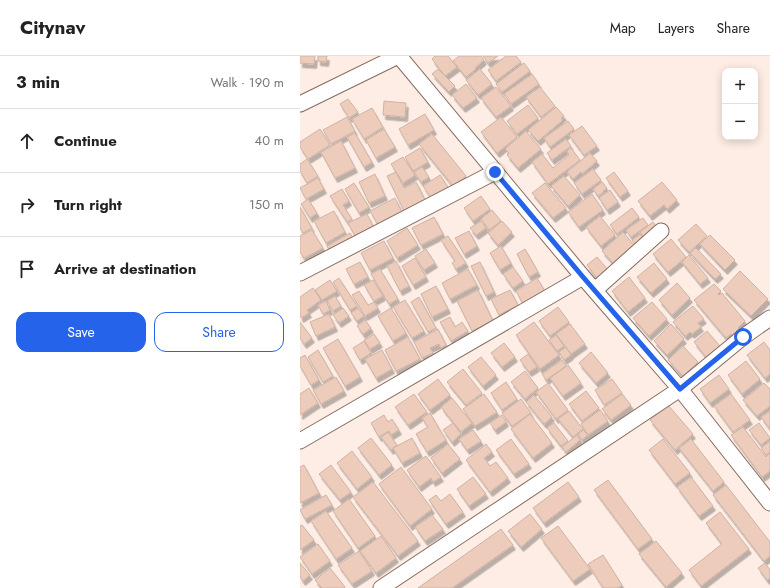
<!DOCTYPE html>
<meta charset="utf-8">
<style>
:root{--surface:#fff;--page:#f6f6f6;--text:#222;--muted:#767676;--line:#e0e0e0;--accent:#2563eb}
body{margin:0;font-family:Jost,sans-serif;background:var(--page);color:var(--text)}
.controls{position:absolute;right:12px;top:12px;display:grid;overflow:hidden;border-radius:8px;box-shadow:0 2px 10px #0003}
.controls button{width:36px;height:36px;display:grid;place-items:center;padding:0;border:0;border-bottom:1px solid var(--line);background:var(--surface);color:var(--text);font:20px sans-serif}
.stop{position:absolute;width:12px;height:12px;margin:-9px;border:3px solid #2563eb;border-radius:50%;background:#fff}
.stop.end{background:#2563eb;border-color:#fff;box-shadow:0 1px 4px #0008}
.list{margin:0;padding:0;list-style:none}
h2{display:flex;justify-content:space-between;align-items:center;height:52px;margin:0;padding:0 16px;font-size:17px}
h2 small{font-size:13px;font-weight:400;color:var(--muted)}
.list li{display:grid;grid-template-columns:26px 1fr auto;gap:12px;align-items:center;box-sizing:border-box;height:64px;padding:0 16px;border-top:1px solid var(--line)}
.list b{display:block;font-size:15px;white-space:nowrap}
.list em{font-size:13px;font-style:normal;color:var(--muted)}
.actions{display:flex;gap:8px;padding:12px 16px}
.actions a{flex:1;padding:9px 0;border:1px solid var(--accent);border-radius:12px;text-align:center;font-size:14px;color:var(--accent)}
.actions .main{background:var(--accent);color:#fff}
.icon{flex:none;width:22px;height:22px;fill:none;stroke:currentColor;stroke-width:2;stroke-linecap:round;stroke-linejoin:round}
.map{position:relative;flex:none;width:470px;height:532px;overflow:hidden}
header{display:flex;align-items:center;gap:24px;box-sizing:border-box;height:56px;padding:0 20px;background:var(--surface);border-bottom:1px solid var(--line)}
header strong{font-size:19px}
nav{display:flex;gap:22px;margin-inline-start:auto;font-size:14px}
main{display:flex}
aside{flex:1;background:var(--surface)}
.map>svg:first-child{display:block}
</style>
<header>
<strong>Citynav</strong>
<nav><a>Map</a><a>Layers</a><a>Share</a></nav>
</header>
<main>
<aside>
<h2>3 min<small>Walk · 190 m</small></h2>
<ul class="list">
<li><svg class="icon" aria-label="ahead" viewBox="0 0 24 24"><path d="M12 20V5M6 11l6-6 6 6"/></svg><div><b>Continue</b></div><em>40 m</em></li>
<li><svg class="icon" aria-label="right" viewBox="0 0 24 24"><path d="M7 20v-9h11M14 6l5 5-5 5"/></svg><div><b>Turn right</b></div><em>150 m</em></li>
<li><svg class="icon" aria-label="arrive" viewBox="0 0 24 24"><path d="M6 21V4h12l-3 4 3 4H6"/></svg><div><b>Arrive at destination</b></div></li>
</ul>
<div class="actions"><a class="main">Save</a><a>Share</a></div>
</aside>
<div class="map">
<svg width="470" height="532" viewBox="0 0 470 532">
<defs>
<filter id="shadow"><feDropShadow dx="2.5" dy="4.5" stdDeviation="0" flood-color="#0004"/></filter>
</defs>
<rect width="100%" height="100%" fill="#feede4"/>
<path fill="#edccbc" stroke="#ceb3a5" filter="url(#shadow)" d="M0,0H15L14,8L0,7Z
M18,0H27L26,6L18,5Z
M135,0H148L157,11L145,20L132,3Z
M159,0H181L184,4L175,12L176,13L166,21L153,5Z
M183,0H198L188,7Z
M206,0H216L221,6L196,25L188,14Z
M224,7L230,15L202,36L196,28Z
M138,13L155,30L149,36L132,18Z
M180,13L192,28L178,39L166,24Z
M232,18L239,28L211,48L204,38Z
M166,28L177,42L163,52L152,39Z
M196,31L211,50L196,61L181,42Z
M240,31L255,50L241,61L226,41Z
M48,43L58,56L49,62L40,48Z
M84,45L106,47L105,61L83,59Z
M228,49L238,62L217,78L207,65Z
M256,51L264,60L261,62L263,64L238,85L228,74Z
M72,52L83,71L64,83L52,63Z
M125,58L134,74L108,89L99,73Z
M47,61L55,75L31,88L23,74Z
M201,61L217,81L197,97L181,76Z
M268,65L274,73L250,91L244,82Z
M282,70L297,90L284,99L269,79Z
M20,73L30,89L8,103L0,91V86Z
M84,73L95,91L76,102L66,84Z
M226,75L241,93L218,112L207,99L209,97L205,93Z
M55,77L72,106L64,111L47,81Z
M132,78L166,120L153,130L119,88Z
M266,83L271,90L252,104L247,97Z
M41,85L55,112L35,122L21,96Z
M120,92L128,106L113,115L105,101Z
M271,92L280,104L248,128L232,106L242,98L253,112L269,99L267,95Z
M290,97L297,105L282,118L281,116L273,123L267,116Z
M103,101L115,119L103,127L91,108Z
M7,103L18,120L7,127L0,115V108Z
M122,111L129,121L121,126L114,116Z
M293,113L301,124L282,138L274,127Z
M96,116L104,132L116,126L125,144L104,155L87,120Z
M314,116L328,135L320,141L306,122Z
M75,118L85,140L69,147L59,126Z
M140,119L148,131L131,142L123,130Z
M264,120L280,139L268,150L251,130Z
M18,122L24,133L6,143L0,132Z
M302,126L307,132L303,135L304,136L298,140L293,133Z
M362,126L377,144L367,153L364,149L350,160L338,145Z
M54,127L69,151L59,157L45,133Z
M245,127L266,152L253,162L232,137Z
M42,133L49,145L43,149L52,163L47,166L30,140Z
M310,134L318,146L307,154L299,142Z
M292,138L303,154L279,171L268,156Z
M181,140L190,153L173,165L164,152Z
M95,142L102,156L78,169L70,155Z
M8,143L17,157L10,162L1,148Z
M0,151L12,172L3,177L0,172Z
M332,152L339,161L317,178L310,169Z
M192,154L201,165L189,174L181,163Z
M34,155L45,176L26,187L14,165Z
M67,158L73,170L55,180L48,167Z
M300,160L315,179L301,190L286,171Z
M134,161L143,178L121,189L112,172Z
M343,162L348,169L331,181L326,174Z
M181,165L186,172L176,179L170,172Z
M202,165L212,176L198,189L188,177Z
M353,166L358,173L345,183L340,176Z
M396,168L407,180L389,196L378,184Z
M107,172L118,189L97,202L87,185Z
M12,174L23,192L4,202L0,196V180Z
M169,175L177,190L164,198L155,182Z
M323,176L335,190L314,208L302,195Z
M50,177L55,185L31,198L27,190Z
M340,178L344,184L336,189L332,184Z
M410,179L435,204L425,214L400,188Z
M148,180L166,207L156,213L152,207L155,205L141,184Z
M371,183L386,201L368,216L353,198Z
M84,185L93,202L70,214L61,197Z
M201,190L211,207L200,214L190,197Z
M396,192L421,218L415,223L390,197Z
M126,193L135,207L124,214L115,200Z
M225,193L238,216L229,221L217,198Z
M389,199L408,222L400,228L382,206Z
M297,201L308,214L297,222L287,209Z
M115,202L126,221L113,229L102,210Z
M96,205L109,230L100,235L87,210Z
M60,206L68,221L54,228L46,213Z
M180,206L194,236L186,240L171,210Z
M354,207L367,223L351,237L337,221Z
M213,211L223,225L213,232L203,218Z
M80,213L98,243L89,248L71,218Z
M168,213L177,229L150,243L142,227Z
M440,215L468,243L451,260L423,233Z
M329,221L345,242L328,256L312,235Z
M39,222L57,250L50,254L33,226Z
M237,222L245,235L223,248L216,235Z
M30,224L37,235L22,244L15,234Z
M73,224L83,240L74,245L64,229Z
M377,227L390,242L372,259L359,244Z
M414,228L421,235L418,238L419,239L422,237L445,265L438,272L439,273L432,279L431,278L426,282L394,244Z
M136,230L148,253L132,261L121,238Z
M13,232L21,244L7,254L9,257L1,262L0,260V241Z
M178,234L193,265L172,275L157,245Z
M210,234L218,249L199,259L191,243Z
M59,235L68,249L74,246L78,252L65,260L52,239Z
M35,240L41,250L33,255L27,245Z
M119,241L136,272L128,276L111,246Z
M105,244L124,275L112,282L93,251Z
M26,245L30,254L23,258L18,249Z
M352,246L367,263L349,280L333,262Z
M393,250L404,263L398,267L401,271L392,278L390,276L385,280L373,266Z
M258,251L269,266L250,280L239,265Z
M43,252L49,260L39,267L33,259Z
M58,252L64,260L57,265L51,257Z
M91,252L106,277L93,285L78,260Z
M29,258L35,271L16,280L10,266Z
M150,261L155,271L162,266L168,275L151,285L140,266Z
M65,264L71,272L63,278L57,270Z
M0,266L12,282L4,288L0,282Z
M234,266L259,299L240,313L216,279Z
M270,268L285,288L271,298L256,278Z
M371,268L384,283L367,299L354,285Z
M138,273L146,289L141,292L139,288L130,292L133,297L122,302L114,286Z
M407,275L420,290L406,301L394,286Z
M74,278L80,287L70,293L64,284Z
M256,279L264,290L257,295L249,284Z
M108,281L120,303L96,315L85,294Z
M38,283L60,321L45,330L23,292Z
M64,285L71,297L60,304L53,292Z
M464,286L470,294V318L465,322L447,299Z
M204,287L215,301L202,311L191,297Z
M383,290L398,306L383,320L368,304Z
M266,291L271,299L264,304L259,296Z
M18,294L33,320L23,326L8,301Z
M82,294L92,313L76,322L65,303Z
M291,296L308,317L296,327L279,307Z
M228,298L237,311L229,316L220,304Z
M5,299L19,324L11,329L0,310V302Z
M181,301L196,319L183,330L168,311Z
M262,304L266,310L246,324L242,318Z
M446,305L460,323L442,338L428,319Z
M268,309L281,327L263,340L250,322Z
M163,313L182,337L166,349L147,326Z
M225,315L238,332L225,343L211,326Z
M419,319L429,333L410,347L400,333Z
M36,321L44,335L21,348L13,334Z
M138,323L150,339L130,354L118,338Z
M312,323L322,337L304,349L295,334Z
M206,326L217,343L202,354L191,337Z
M248,327L268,354L256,363L236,336Z
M464,327L470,333V350L457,360L443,344Z
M9,332L18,347L0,359V338Z
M286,335L299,352L282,365L269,348Z
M114,338L127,356L108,369L95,351Z
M184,338L197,356L175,370L163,353Z
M322,338L331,349L311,364L302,353Z
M431,338L450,364L433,376L414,350Z
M234,339L252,361L244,368L226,346Z
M152,342L172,367L161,376L141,351Z
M221,343L231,357L212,370L202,357Z
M368,349L393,378L375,394L350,364Z
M300,354L308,365L288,379L281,368Z
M269,355L283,373L273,381L258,363Z
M470,355V373L461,361Z
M130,357L146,384L127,396L116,378L128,371L122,362Z
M230,358L252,387L233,402L211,373Z
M84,359L88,366L92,363L99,374L91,379L89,375L79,381L71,367Z
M202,359L206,366L195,374L190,367Z
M153,367L161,378L152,386L143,374Z
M254,367L268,385L261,390L247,372Z
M459,367L470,382L461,389L449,374Z
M443,371L466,401L470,397V415L462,421L431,379Z
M173,374L181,385L167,394L159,383Z
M283,374L288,379L282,384L278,378Z
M88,376L97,389L91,394L81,381Z
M277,379L280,384L266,396L262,391Z
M71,382L92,409L79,419L58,392Z
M112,382L120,397L102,407L93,392Z
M211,383L229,408L214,418L196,394Z
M363,383L390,417L375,428L349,394Z
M391,383L424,426L413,435L379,392Z
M470,385V396L466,399L461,392Z
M148,388L160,403L142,417L131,402Z
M186,388L192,396L184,402L190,410L196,406L208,422L190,436L166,404Z
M52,395L72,421L57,433L37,407Z
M126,400L141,421L133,426L131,422L119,431L107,414Z
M4,409L19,437L0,447V411Z
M31,409L51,436L40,444L19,418Z
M101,411L132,453L110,470L79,428Z
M173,421L186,438L169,450L157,433Z
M391,421L413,450L399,460L377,431Z
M308,424L352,483L338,493L294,434Z
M73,426L118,485L98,500L53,441Z
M268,426L279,441L244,467L233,452Z
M426,429L470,486V500L464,505L413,439Z
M150,438L163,456L146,468L129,444L136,439L141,445Z
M26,439L32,449L5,463L0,454Z
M49,443L75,480L58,492L33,455Z
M26,455L52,492L36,503L11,465Z
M420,456L449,493L401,530L389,514L422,488L406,467Z
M230,458L242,473L221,491L208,475Z
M132,459L143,473L125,485L115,471Z
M2,469L14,484L0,494V470Z
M258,470L290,513L273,525L241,482Z
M201,473L213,489L152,532H118Z
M81,480L96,502L76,517L60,495Z
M356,485L382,517L366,531L339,498Z
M18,488L30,505L12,518L0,501Z
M59,495L72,515L52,528L38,509Z
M303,499L322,529L318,532H303L288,508Z
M0,507L10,519L3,525L0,521Z
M465,507L470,514V522L467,524L458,512Z
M30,512L45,531L44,532H22L15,524Z"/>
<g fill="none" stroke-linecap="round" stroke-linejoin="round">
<g stroke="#856c5f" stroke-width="17">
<path id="minor" d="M99,0L283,221L380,333L470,447
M0,48L98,0
M0,217L195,116
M295,234L361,175
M0,385L283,221
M81,532L380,333L443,281L470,262"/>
</g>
<use href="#minor" stroke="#fff" stroke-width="15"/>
</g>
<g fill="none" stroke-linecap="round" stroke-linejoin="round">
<path stroke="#2563eb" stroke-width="5" d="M195,116L283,221L380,333L443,281"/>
</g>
</svg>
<div class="controls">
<button>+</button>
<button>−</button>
</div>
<div class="stop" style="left:443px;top:281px"></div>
<div class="stop end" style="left:195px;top:116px"></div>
</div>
</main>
